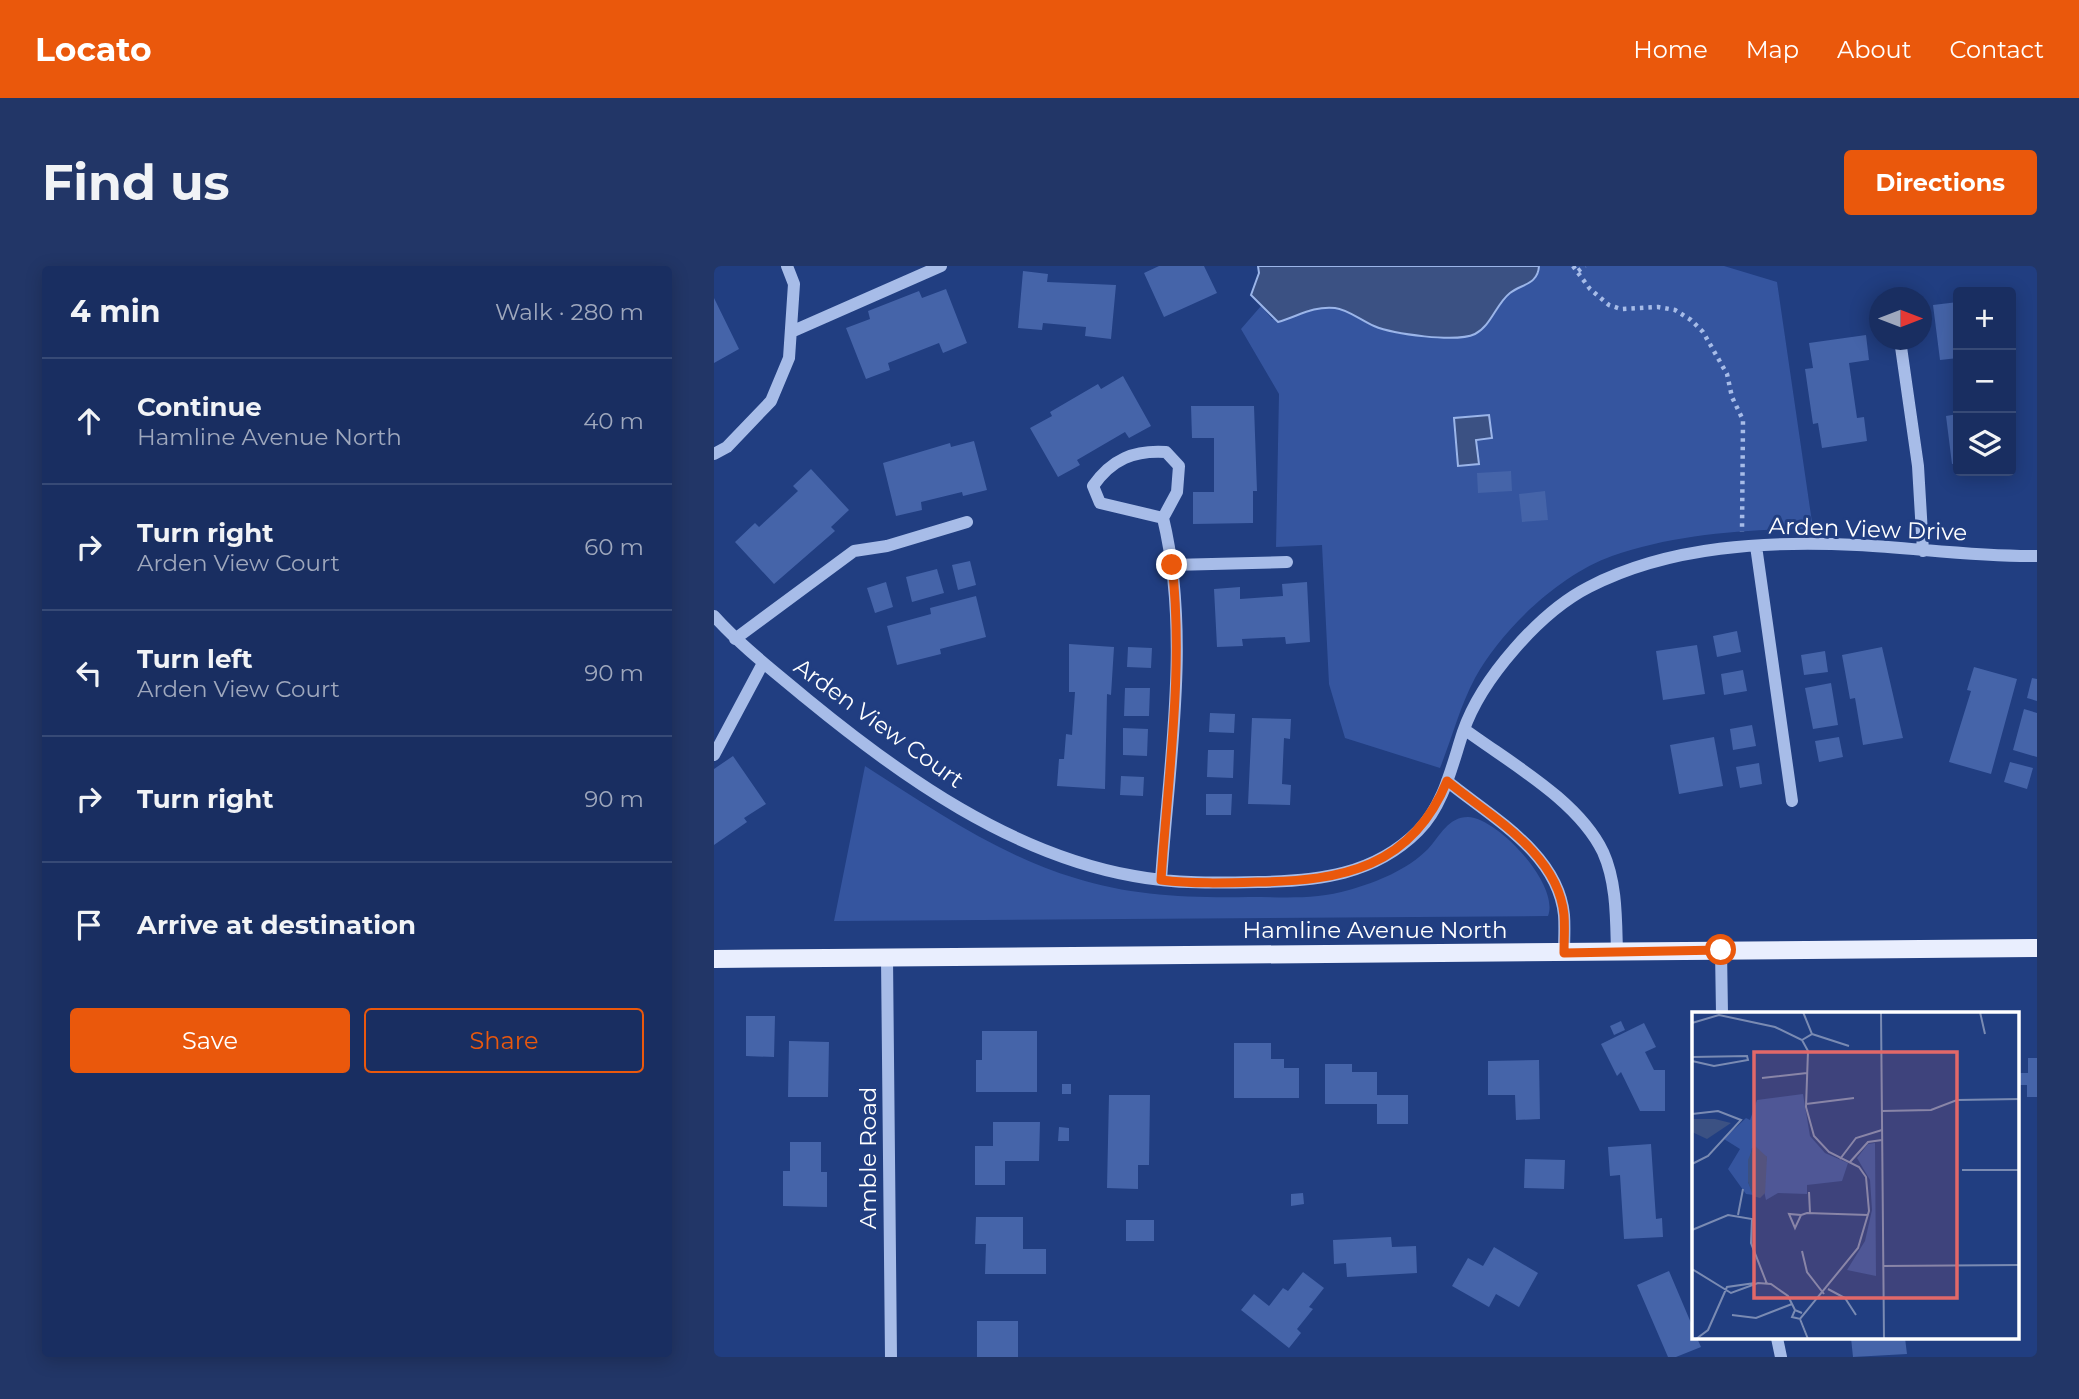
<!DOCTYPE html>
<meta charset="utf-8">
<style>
:root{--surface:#192e61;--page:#223667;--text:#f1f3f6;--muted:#9fa8bd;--line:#374a76;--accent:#ea580c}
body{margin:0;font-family:Montserrat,sans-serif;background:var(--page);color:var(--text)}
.controls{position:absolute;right:21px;top:21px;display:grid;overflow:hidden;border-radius:7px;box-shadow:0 4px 18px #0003}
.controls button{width:63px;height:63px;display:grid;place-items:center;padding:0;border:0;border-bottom:2px solid var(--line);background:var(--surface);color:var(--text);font:35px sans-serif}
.compass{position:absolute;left:1155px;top:21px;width:63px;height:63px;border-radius:50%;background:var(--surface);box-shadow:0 4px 18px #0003;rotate:90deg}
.stop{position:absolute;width:21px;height:21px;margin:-16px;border:5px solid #ea580c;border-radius:50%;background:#fff}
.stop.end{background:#ea580c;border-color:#fff;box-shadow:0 2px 7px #0008}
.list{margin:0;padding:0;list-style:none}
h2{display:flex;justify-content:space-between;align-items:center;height:91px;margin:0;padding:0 28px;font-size:30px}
h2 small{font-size:23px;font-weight:400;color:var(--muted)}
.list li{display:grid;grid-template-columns:46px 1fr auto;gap:21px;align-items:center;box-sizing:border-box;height:126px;padding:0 28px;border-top:2px solid var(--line)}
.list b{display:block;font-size:26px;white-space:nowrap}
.list p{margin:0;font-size:23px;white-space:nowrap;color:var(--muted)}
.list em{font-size:23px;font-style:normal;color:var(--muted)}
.actions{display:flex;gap:14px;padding:21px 28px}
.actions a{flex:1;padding:16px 0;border:2px solid var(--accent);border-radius:7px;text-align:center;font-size:24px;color:var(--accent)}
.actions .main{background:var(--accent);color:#fff}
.icon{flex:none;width:38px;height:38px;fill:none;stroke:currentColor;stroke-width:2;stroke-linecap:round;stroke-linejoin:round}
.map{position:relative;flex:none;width:1323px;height:1091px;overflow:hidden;border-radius:7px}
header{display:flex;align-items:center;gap:42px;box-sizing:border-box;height:98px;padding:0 35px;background:var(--accent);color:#fff}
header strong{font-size:33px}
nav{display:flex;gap:38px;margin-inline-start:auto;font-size:24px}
.intro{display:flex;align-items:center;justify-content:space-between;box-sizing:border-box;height:168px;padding:0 42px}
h1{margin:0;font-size:49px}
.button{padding:18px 32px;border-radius:7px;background:var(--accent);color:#fff;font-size:24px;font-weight:700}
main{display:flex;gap:42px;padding:0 42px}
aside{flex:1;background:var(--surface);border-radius:7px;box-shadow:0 4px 18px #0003}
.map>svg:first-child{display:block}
</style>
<header>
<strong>Locato</strong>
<nav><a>Home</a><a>Map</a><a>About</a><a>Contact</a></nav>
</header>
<div class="intro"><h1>Find us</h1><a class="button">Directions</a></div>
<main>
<aside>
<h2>4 min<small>Walk · 280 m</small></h2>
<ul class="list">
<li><svg class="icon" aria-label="ahead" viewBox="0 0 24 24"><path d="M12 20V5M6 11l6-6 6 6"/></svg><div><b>Continue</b><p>Hamline Avenue North</p></div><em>40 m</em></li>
<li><svg class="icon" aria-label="right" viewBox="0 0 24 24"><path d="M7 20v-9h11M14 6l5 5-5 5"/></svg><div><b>Turn right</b><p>Arden View Court</p></div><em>60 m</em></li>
<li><svg class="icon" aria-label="left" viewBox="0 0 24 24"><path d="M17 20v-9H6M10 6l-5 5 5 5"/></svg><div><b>Turn left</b><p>Arden View Court</p></div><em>90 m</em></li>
<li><svg class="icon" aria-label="right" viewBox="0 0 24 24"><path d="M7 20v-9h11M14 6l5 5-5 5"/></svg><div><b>Turn right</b></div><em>90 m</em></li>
<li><svg class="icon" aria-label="arrive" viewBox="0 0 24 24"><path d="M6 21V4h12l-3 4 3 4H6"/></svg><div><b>Arrive at destination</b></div></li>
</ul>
<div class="actions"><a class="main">Save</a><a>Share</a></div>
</aside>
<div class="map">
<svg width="1323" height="1091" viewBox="0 0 1323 1091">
<rect width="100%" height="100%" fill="#213e81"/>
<path fill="#35559f" d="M825,0H1010L1063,16L1099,263C1034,263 960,268 898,290C845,309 788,363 761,412C746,440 738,472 726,502L631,472L615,418L608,279L562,281L565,128L527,63L547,40L558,53C580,51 598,39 621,42C634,44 648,56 661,61C690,72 727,72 758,69C773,60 778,44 791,32C802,21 814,17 825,4Z
M151,500C218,543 285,589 361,612C417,630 477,632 535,631C569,631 602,634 635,624C663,616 693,604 714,583C726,570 734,551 754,551C784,552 846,619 834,650L120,655Z"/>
<path fill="#3b5183" stroke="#9bb5e9" stroke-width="2" d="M544,0H825C824,19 807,18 796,27C782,38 777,60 761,68C742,77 679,68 660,60C648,55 633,43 621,42C598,40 585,50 564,56L537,29L545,7Z
M775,149L778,172L762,174L765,198L744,200L740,152Z"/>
<path fill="#4564a9" d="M445,0H490L503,27L450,51L430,7Z
M309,5L334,8L333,16L402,19L397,73L371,70L372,61L329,57L328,64L304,62Z
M232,23L253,77L229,87L225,77L174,97L176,104L152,113L132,62L156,53L154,45L205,25L208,32Z
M0,32L25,83L0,97Z
M1244,36V92L1226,94L1219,39Z
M1152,69L1155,94L1135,97L1143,152L1150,151L1153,175L1108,182L1104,157L1099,158L1091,103L1099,102L1095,77Z
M409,110L437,160L415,172L411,166L363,194L366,199L344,211L316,162L338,150L336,146L384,118L387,123Z
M477,140H540L543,225H539V257L479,258V226H500V172H478Z
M1244,148V197L1238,198L1232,150Z
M260,175L273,224L249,230L248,226L207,236L208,244L182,250L169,197L236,177L237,181Z
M97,203L135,244L117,261L121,265L60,318L21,276L41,257L45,261L84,225L79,220Z
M797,205L798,225L764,227L763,207Z
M831,225L834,254L808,256L805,228Z
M256,295L262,319L244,324L238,299Z
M223,303L230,327L198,336L192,311Z
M172,316L179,341L161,347L153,322Z
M593,316L596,376L572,378L571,371L528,373L529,380L503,381L500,323L526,321V333L569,330L568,318Z
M262,330L272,371L226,383L227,388L183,399L173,360L217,348L216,342Z
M1023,365L1027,386L1003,391L999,370Z
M355,378L400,381L397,429L393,428L391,523L343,520L345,493H350L352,468L358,469L361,426H355Z
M983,379L991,428L949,434L942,385Z
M414,381L438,382L437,402L413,401Z
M1168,381L1189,472L1149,479L1141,432L1136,433L1128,389Z
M1111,385L1114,406L1090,409L1087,389Z
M1260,401L1303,413L1277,508L1235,496L1257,425L1253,424Z
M1029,404L1033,425L1010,429L1007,408Z
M1318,412L1323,413V435L1313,432Z
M1117,417L1124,459L1099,463L1091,422Z
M411,422H436L435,450H410Z
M1310,443L1323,447V491L1299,484Z
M496,447L521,448L520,467L495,466Z
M538,452L577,453L576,473L570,472L568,518L577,519L576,539L534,538Z
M1038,459L1042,480L1019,484L1016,463Z
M409,462L434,463L433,490L409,489Z
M1000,471L1009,520L965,528L956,479Z
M1125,471L1129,491L1105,496L1101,475Z
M494,484H520L519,512L493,511Z
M19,490L52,538L30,552L33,556L0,579V503Z
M1296,496L1319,502L1313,523L1290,516Z
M1045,497L1048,518L1026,522L1022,501Z
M407,510L430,511L429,530L406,529Z
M492,528H518L517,549H492Z
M32,750H61L60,791L32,790Z
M907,755L911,764L900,769L896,760Z
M930,757L942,781L931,786L940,804H951V845H926L907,806L903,810L887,778Z
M268,765H323V826H262V794H268Z
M75,775L115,776L114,831H74Z
M520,777H557V793H570V802H585V832H520Z
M1314,792H1323V831H1313V819H1304V807H1314Z
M825,794L826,853L802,854L801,829H774V795Z
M611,798H638V806H663V829H694V858H663V838H611Z
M348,818H357V828H348Z
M395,829H436L435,899H424V923L393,922Z
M279,856H326L325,895H291V919H261V880H279Z
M345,861L355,862V875H344Z
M76,876H107V906H113V941L69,940V905H76Z
M937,878L942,953L948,952L949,971L910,973L906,909L896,910L894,881Z
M811,893L851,894L850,923L810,922Z
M589,927L590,938L577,940V928Z
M262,951H309V983H332V1008H271L272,978H261Z
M412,954H440V975H412Z
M677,971L678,981L702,980L703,1007L633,1011L632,997L620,998L619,974Z
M780,981L824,1007L805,1041L782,1028L775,1041L738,1020L754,992L769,1000Z
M955,1005L980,1064V1072H983L987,1081L962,1091H954L923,1019Z
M589,1006L610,1022L595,1041L599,1043L583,1063L587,1067L575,1082L527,1044L540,1028L555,1040L569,1022L574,1025Z
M263,1055H304V1091H263Z
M1137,1072H1191L1193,1088L1139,1091Z"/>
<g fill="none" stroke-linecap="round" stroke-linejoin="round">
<path stroke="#a7bce8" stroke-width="4.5" stroke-dasharray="3.5 5" stroke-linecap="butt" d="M859,0L876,23L895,39L907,43L944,41L961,44L977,54L989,66L1013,108L1018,131L1029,154L1028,266
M864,5L871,0"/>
<path stroke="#a7bce8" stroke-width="12" d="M77,66L227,0
M1186,74L1204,200L1209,285
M0,188L13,181L57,135L75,92L80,18L73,0
M1042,280L1078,535
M458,299L573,296
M0,350C28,381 61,406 93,433C188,511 297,588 420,610C462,618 503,617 545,616C604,615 660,609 704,565C730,539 738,499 749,466C767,413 826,346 875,321C956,279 1054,275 1143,279C1203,282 1263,291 1323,290
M21,373L140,285L173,280L253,256
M750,463C796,497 864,534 889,586C903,617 902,654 903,687
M0,489L49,397
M733,515C777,551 844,587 850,649C851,662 850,675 850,687
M447,614C455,495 477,368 449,252L386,237L379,220C398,193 420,184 452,186L465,200L463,226L449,252
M1007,684L1008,748
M173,692L177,1091
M1063,1072L1067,1091"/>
<path stroke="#e9eefe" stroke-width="18" d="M0,693L1323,682"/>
</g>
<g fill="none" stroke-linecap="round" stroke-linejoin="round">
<path stroke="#ea580c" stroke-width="9" d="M458,299C470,402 454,510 447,614C479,618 511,617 544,616C628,615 698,601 733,515C777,551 844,587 850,649C851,662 850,675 850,687L1007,684"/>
</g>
<g text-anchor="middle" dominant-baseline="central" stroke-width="6" stroke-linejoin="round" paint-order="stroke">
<g font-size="23" fill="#fff" stroke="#213e81">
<text transform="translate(1154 263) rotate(2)">Arden View Drive</text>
<text transform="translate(165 457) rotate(36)">Arden View Court</text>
<text x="661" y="664">Hamline Avenue North</text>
<text transform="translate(154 892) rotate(-90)">Amble Road</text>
</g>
</g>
<g transform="translate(978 746)">
<rect width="327" height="327" fill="#213e81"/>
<path d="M111,82L118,124L133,141L156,151L150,169L115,173V182L86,181L74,188L70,170L75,145L60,136L56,170L62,183L54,182L36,157L48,137L32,127L54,106L58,108L65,88ZM183,131L184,264L155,258L173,229L180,198L178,168L165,146L176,132Z" fill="#35559f"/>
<path d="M0,107H23L39,111L15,127L0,120ZM62,133L75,145L73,181L68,186L61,184L56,170V148Z" fill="#3b5183"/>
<path fill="none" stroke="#7a8bb3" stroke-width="2" d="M189,0L192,327M288,0L293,22M0,11L27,3L83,15L110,28L116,39L114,95L122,124L137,140L167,155L174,165L177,199L166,236L108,307L100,305L103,298L110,301M120,22L157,34M110,28L120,22L111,0M0,45L55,44L56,48L22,54L0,49M70,66L115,61M114,92L162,86M190,99L239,98L265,88L328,87M0,102L26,99L49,108L16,144L0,152M148,147L164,126L190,118M158,150L176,130L190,128M270,158H328M117,180L118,201M46,203L51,177M109,203L97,202L103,216L109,203L115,201L176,203M0,218L36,203L60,207L59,231L75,272M110,239L115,260L132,282M191,254L328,253M0,257L39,281L66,271L79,272L96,284L103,298M136,277L153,286L164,303M40,303L64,306L100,292M108,307L116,327M4,327L16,318L35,275L63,271"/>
<path fill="#e26868" fill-opacity="0.15" stroke="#e26868" stroke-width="3.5" d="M62,40H265V286H62Z"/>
<rect width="327" height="327" fill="none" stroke="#fff" stroke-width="3.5"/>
</g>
</svg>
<div class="controls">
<button>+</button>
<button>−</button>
<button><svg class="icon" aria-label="layers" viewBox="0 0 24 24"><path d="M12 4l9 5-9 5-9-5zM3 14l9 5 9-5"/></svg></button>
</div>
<svg class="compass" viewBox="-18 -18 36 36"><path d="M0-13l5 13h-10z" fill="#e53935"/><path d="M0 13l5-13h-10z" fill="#9fa8bd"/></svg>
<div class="stop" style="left:1007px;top:684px"></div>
<div class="stop end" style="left:458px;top:299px"></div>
</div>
</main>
